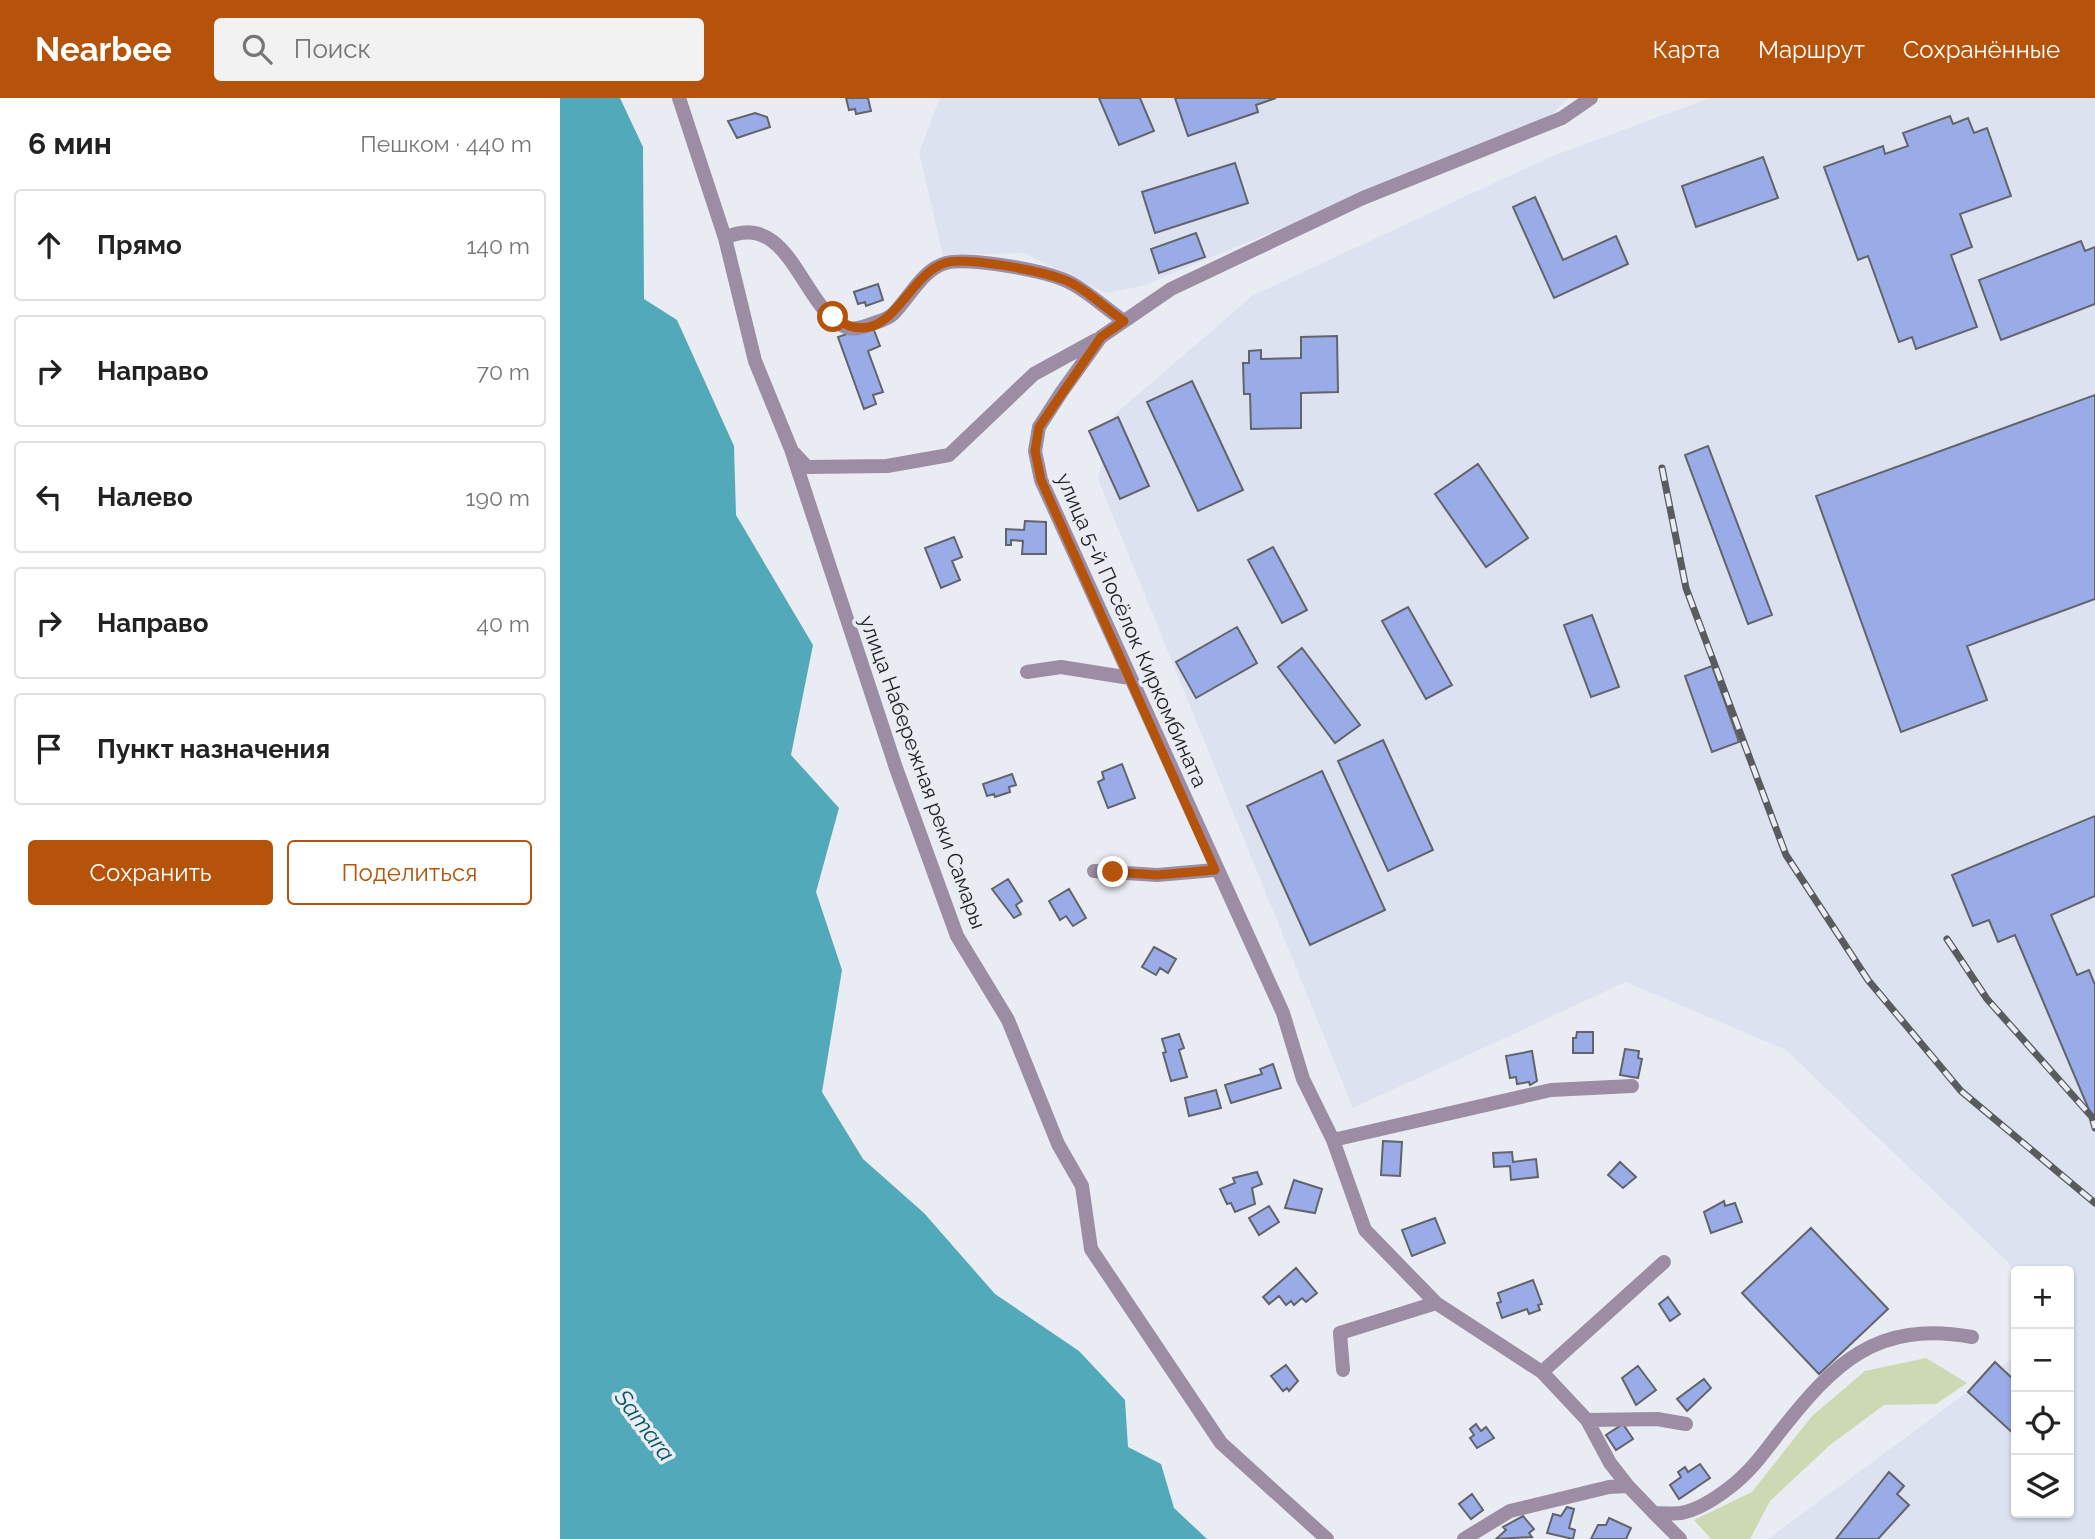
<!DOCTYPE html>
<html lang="ru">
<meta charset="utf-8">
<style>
:root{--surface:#fff;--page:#f2f2f2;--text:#222;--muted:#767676;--line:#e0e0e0;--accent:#b45309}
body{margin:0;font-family:Raleway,sans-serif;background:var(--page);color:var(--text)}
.controls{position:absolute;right:21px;bottom:21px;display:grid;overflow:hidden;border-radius:7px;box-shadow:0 2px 5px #0004}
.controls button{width:63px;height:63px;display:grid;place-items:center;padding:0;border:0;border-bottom:2px solid var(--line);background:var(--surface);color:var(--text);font:35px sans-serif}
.stop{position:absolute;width:21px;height:21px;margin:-16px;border:5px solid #b45309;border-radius:50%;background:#fff}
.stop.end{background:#b45309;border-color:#fff;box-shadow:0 2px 7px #0008}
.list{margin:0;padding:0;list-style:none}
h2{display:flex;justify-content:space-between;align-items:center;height:91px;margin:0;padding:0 28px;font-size:30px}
h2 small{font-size:23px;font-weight:400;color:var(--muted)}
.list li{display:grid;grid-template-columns:46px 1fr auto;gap:21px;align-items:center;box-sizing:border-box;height:112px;margin:0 14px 14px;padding:0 14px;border:2px solid var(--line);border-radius:7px}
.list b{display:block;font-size:26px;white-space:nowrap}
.list em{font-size:23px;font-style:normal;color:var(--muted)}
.actions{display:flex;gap:14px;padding:21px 28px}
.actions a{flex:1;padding:16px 0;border:2px solid var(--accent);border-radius:7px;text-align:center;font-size:24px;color:var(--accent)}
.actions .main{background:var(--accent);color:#fff}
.icon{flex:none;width:38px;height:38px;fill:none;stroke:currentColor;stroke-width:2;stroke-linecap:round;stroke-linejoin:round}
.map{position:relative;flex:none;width:1535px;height:1441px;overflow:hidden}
header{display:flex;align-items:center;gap:42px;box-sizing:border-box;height:98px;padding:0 35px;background:var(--accent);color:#fff}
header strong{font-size:33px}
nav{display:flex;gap:38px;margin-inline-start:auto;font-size:24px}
.search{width:490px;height:63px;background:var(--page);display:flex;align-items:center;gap:18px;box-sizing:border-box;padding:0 24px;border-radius:7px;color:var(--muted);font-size:26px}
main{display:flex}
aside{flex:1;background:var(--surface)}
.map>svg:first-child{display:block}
</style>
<header>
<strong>Nearbee</strong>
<div class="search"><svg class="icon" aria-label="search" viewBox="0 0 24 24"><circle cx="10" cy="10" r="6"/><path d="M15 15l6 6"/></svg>Поиск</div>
<nav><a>Карта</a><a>Маршрут</a><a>Сохранённые</a></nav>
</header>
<main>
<aside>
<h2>6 мин<small>Пешком · 440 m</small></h2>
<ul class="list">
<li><svg class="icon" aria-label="ahead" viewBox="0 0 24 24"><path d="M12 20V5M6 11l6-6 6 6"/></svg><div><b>Прямо</b></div><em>140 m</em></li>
<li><svg class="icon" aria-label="right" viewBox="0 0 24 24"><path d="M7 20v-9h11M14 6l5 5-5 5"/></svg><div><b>Направо</b></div><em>70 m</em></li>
<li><svg class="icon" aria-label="left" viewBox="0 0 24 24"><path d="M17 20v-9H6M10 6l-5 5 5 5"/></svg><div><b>Налево</b></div><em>190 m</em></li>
<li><svg class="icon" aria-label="right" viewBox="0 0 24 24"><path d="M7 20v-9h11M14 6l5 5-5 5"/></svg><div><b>Направо</b></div><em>40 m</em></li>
<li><svg class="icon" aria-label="arrive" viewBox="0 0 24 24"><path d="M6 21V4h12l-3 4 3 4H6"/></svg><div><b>Пункт назначения</b></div></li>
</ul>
<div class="actions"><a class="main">Сохранить</a><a>Поделиться</a></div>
</aside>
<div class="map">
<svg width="1535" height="1441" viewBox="0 0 1535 1441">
<rect width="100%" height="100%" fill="#e9ecf3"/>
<path fill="#dde2f1" d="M380,0H1008L988,20L582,188L546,195L464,155L383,157L359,54Z
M1150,0H1535V1441H1208L1456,1258V1415H1509V1173H1456V1181L1448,1164L1226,952L1066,884L793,1010L538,381L553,318L692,198L990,59Z"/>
<path fill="#cdd9b2" d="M1366,1260L1407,1285L1376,1306L1324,1307L1270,1347L1210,1403L1190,1441H1151L1134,1422L1192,1394L1252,1318L1305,1273Z"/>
<path fill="#51a9b9" d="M0,0H60L83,49L84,201L117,222L174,348L176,417L253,547L231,657L279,710L256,794L282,872L262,994L303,1061L364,1115L435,1196L519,1253L565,1302L568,1349L601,1366L614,1410L647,1441H0Z"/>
<path fill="#99ace7" stroke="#62646a" stroke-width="2" d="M286,0H308L311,13L296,16L295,11L289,12Z
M539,0H580L594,33L559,47Z
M615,0H716L696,7L698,14L628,38Z
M195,15L207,19L210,29L177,40L168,23Z
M1390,18L1393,26L1408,20L1414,35L1427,30L1451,98L1400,116L1412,149L1391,157L1417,229L1356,251L1352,239L1339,244L1308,158L1298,162L1264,69L1323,48L1325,56L1348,48L1343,35Z
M1203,59L1218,100L1136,129L1122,88Z
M675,65L688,105L595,135L582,94Z
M975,99L1003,162L1056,138L1068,166L994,200L953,109Z
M636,135L645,159L599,175L591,151Z
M1521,143L1525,153L1535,149V206L1441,242L1419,182Z
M318,186L323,202L306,208L305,204L298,206L294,194Z
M312,227L320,248L308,253L323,294L313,297L316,306L304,311L278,239Z
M777,238L778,294L741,295V330L691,331L690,296H684L683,265H689V253L701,252V261L741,260V239Z
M632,283L683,392L638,413L587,304Z
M1535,297V501L1407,548L1427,602L1341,634L1256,398Z
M558,319L589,388L560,401L529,333Z
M1148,348L1212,517L1188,526L1125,357Z
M918,366L968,440L926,469L875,396Z
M465,423L486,424V456H462L463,443L451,442V447H446V431L464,432Z
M394,439L402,459L392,463L400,482L381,490L365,450Z
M713,449L747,512L722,525L688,462Z
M848,509L892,587L866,601L822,523Z
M1032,517L1059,589L1031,599L1004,527Z
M677,529L697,565L636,600L616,564Z
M742,550L800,627L775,645L718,569Z
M1152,568L1179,644L1152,654L1125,578Z
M823,642L873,752L828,773L778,663Z
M562,666L575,700L548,710L538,684L544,681L542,674Z
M762,673L825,812L750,847L687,708Z
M452,676L456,687L449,689L450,694L435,699L434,696L427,698L423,686Z
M1535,718V798L1491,817L1517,877L1529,872L1535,887V1017L1532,1019L1455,837L1438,844L1429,822L1413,828L1392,777Z
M448,781L462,803L456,807L461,816L454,820L432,791Z
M509,791L526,820L513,828L506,818L500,822L489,803Z
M594,849L616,861L608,875L600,870L596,877L582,869Z
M1017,934H1033V955H1013V940H1016Z
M619,936L624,950L619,952L627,979L611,983L603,955L606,954L602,941Z
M1065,951L1079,953L1078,960L1082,961L1078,980L1060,977Z
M972,953L977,983L970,987L969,984L957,986L956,979L950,980L946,958Z
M713,966L721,990L671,1005L665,987L702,976L700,971Z
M656,992L661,1010L629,1018L625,1000Z
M823,1043L842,1044L840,1078L821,1077Z
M952,1054L953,1064L976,1061L978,1079L951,1082L950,1068L934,1069L933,1055Z
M1060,1064L1076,1079L1063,1090L1048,1077Z
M697,1074L702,1086L692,1090L695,1106L675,1114L671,1105L667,1106L660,1091L675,1085L673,1080Z
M734,1082L762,1091L755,1115L725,1110Z
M1164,1103L1165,1108L1175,1105L1182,1124L1151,1135L1144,1114Z
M709,1108L719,1124L699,1137L689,1120Z
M875,1120L885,1145L852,1158L842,1132Z
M1251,1130L1328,1211L1259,1276L1182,1195Z
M736,1170L757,1195L746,1204L742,1200L734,1207L731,1203L726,1207L719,1198L709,1206L703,1199Z
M973,1182L982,1206L978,1207L980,1212L969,1216L967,1211L942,1220L937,1205L941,1204L938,1195Z
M1108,1199L1120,1216L1110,1223L1099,1206Z
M1435,1264L1456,1284V1338L1408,1294Z
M726,1267L738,1283L729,1293L727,1290L723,1293L711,1278Z
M1078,1268L1096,1292L1076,1307L1062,1280Z
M1144,1281L1151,1290L1127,1313L1117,1301Z
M916,1326L921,1333L926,1329L934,1340L917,1350L910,1340L914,1337L910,1331Z
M1063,1326L1073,1341L1056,1352L1046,1337Z
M1140,1366L1150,1380L1119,1401L1110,1387L1121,1379L1118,1374L1125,1369L1128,1374Z
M1329,1374L1344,1388L1337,1396L1349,1407L1318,1441H1276Z
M912,1396L923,1412L911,1421L899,1406Z
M1007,1409L1014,1411L1009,1430L1015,1432L1013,1441L987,1435L993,1416L1001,1418Z
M963,1418L974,1431L969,1435L972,1439L936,1441L946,1432L943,1429Z
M1049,1420L1071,1430L1066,1441H1031L1038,1427H1046Z"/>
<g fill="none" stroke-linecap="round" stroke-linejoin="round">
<path stroke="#9c8ca4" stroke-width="14" d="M119,0L165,140L195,263L231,351L336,670L397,838L448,922L498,1046L522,1088L531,1151L661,1345L767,1441
M1031,0L1002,20L803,100L611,191L541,239L501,295L479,329L475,353L481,382L723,915L743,981L773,1042L805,1132L876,1205L982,1274L1027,1322L1050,1365L1068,1388
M165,140C231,109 242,214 288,230C294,232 303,229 309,227C316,224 327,222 333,216C349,200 363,171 386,165C409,159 479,172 502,181C523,189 545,210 564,223
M234,355L247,369L327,368L389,357L474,276L536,242
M467,574L501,569L570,580
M534,773L597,777L655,772
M773,1042L991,992L1072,988
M783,1272L780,1235L876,1205
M982,1274L1104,1164
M1027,1322L1097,1321L1126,1326
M1094,1415L1120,1441
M904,1441L950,1413L1049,1389L1068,1388L1094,1415C1103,1415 1113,1416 1121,1415C1138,1412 1156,1400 1169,1390C1190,1374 1203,1356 1219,1335C1274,1265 1316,1222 1412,1239"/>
<g stroke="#595b5e" stroke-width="7">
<path id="rail" d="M1102,370L1126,490L1226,757L1308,882L1401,993L1535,1105
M1387,841L1427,901L1532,1019L1535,1030"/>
</g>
<use href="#rail" stroke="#e9ecf3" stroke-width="4.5" stroke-dasharray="13" stroke-linecap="butt"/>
</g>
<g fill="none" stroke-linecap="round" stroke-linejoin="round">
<path stroke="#b45309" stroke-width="9" d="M273,219C329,259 344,178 385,165C406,158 480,173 502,181C523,188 545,210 564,223L541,239L479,329L475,353L481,382L655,772L597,777L553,774"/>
</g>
<g text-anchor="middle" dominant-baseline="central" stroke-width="7" stroke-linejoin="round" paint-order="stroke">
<g font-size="21" fill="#212224" stroke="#e9ecf3">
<text transform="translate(572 532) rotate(66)">улица 5-й Посёлок Киркомбината</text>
<text transform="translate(363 674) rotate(70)">улица Набережная реки Самары</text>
</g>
<g font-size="23" font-style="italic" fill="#055662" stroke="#e9ecf3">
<text transform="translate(85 1327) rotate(53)">Samara</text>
</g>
</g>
</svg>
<div class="controls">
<button>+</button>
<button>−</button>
<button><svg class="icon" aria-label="locate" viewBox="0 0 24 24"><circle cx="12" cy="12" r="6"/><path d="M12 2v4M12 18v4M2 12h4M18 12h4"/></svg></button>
<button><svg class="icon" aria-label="layers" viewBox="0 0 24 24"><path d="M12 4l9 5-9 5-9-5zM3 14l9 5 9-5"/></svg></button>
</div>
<div class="stop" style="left:273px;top:219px"></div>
<div class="stop end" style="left:553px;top:774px"></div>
</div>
</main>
